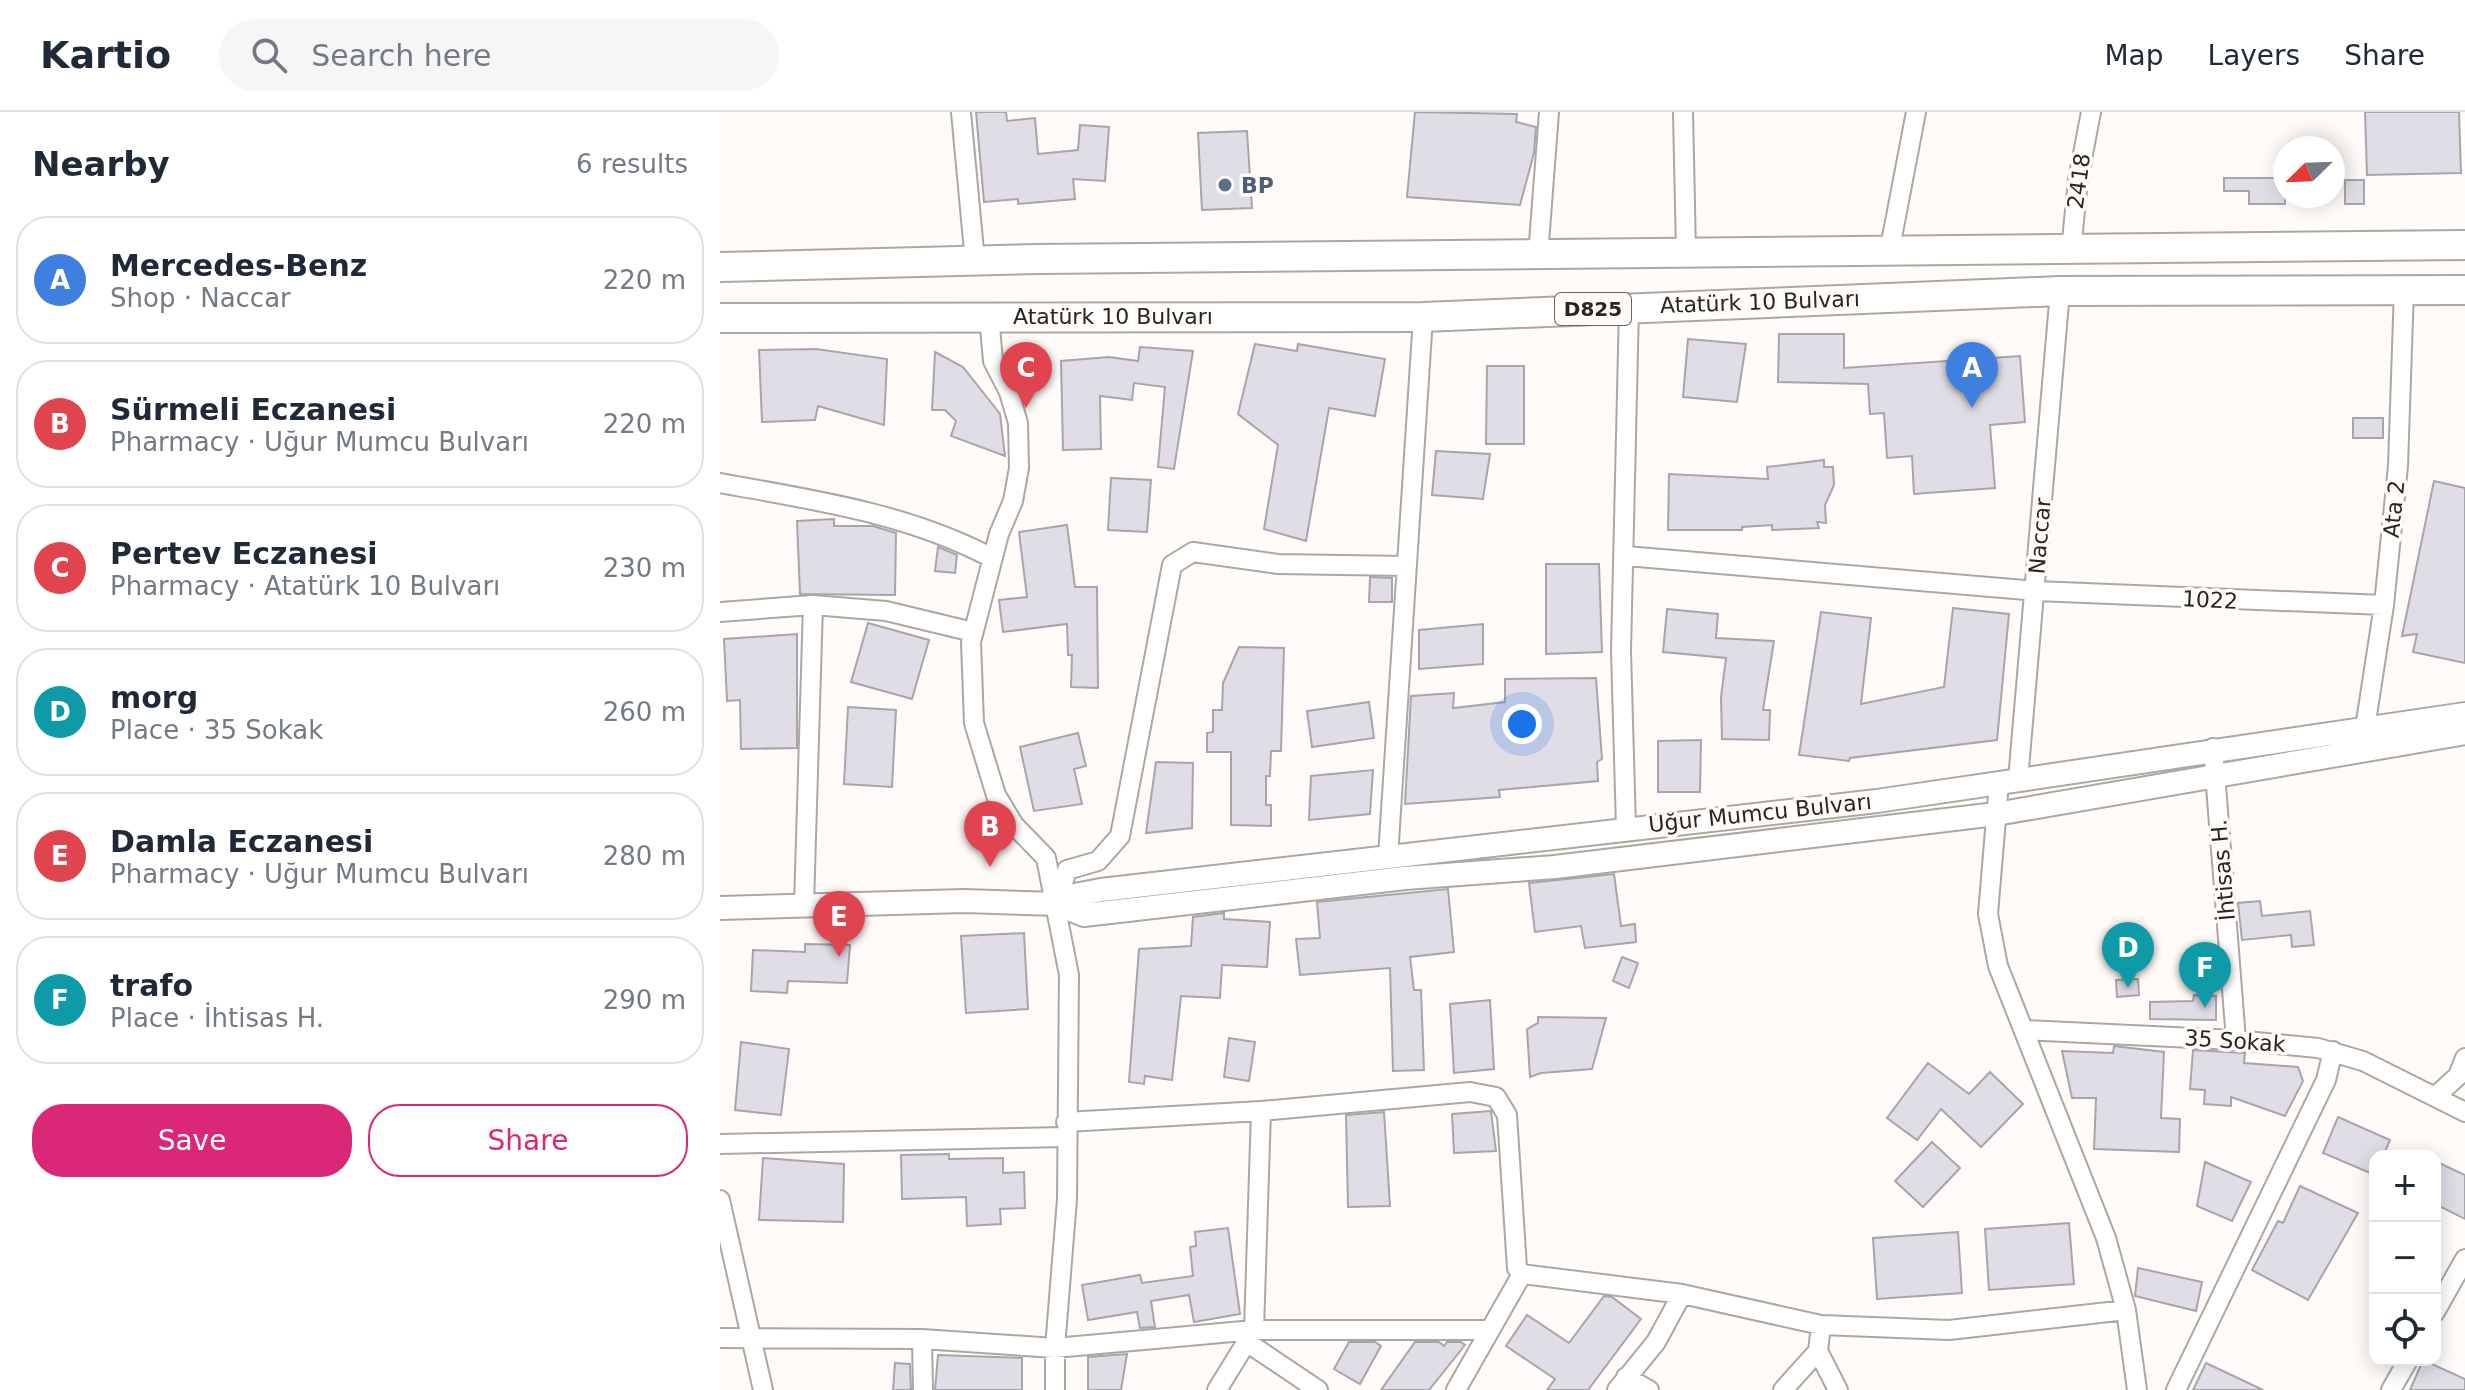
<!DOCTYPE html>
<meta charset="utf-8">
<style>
:root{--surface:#fff;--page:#f6f6f7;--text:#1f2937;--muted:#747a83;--line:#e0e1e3;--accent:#db2777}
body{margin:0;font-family:"DejaVu Sans",sans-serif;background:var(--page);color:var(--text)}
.controls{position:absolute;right:24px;bottom:24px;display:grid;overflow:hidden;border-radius:16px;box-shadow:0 4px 20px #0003}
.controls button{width:72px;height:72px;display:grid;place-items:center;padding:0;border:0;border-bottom:2px solid var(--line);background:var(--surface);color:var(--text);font:40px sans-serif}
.compass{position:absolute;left:1553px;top:24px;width:72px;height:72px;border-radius:50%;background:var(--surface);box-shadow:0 4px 20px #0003;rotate:247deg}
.you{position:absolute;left:802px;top:612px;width:28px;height:28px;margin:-20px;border:6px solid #fff;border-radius:50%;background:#1a73e8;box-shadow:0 0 0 12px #1a73e833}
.badge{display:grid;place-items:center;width:52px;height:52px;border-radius:50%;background:var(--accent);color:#fff;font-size:26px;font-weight:700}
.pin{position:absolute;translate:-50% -66px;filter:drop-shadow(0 2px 4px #0008)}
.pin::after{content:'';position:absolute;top:42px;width:28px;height:24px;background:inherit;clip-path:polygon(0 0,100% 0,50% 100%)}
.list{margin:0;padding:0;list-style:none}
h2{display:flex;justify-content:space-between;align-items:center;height:104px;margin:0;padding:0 32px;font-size:34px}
h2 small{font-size:26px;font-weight:400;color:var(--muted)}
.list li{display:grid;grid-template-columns:52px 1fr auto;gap:24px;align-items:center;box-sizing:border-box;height:128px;margin:0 16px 16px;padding:0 16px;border:2px solid var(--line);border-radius:32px}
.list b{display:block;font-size:30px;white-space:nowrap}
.list p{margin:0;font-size:26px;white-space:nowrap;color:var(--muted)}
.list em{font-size:26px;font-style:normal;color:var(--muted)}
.actions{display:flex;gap:16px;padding:24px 32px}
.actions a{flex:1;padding:18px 0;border:2px solid var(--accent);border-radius:32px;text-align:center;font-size:28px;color:var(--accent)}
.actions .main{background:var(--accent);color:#fff}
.icon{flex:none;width:44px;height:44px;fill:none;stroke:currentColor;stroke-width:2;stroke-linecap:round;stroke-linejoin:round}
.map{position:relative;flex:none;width:1745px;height:1278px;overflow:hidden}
header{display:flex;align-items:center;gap:48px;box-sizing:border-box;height:112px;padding:0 40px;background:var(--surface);border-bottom:2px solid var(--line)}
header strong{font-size:38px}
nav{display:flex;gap:44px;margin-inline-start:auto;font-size:28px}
.search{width:560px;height:72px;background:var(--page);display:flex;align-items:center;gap:20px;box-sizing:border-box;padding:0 28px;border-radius:44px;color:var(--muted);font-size:30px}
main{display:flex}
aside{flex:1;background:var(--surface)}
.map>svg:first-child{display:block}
</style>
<header>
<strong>Kartio</strong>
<div class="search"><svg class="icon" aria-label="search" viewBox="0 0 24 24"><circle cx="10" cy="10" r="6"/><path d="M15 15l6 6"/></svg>Search here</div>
<nav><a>Map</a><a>Layers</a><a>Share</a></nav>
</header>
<main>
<aside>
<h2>Nearby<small>6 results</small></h2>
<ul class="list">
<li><span class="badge" style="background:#3f7fe0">A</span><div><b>Mercedes-Benz</b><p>Shop · Naccar</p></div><em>220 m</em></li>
<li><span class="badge" style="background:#e0444e">B</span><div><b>Sürmeli Eczanesi</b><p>Pharmacy · Uğur Mumcu Bulvarı</p></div><em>220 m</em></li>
<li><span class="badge" style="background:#e0444e">C</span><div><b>Pertev Eczanesi</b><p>Pharmacy · Atatürk 10 Bulvarı</p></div><em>230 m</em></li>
<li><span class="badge" style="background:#0f9aa8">D</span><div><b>morg</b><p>Place · 35 Sokak</p></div><em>260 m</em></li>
<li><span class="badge" style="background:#e0444e">E</span><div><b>Damla Eczanesi</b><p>Pharmacy · Uğur Mumcu Bulvarı</p></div><em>280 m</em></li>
<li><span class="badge" style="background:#0f9aa8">F</span><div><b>trafo</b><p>Place · İhtisas H.</p></div><em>290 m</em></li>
</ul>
<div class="actions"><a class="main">Save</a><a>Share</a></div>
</aside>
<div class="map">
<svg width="1745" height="1278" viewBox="0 0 1745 1278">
<rect width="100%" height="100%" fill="#fefbf8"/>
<path fill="#e1dde6" stroke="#a7a4ac" stroke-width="2" d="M256,0H286L287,9L315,6L318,42L358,38L360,13L389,15L385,69L353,67L355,87L298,92V87L264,90Z
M695,0L797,2L796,10L816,15L814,41L800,93L687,85Z
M1645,0H1739L1741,61L1647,63Z
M527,19L532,96L482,98L478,21Z
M1504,66H1565V92H1529V79H1504Z
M1625,68H1644V92H1625Z
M1059,222H1124V256L1300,244L1305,310L1270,313L1275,376L1194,382L1192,344L1167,346L1164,301L1150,302L1148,272L1058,270Z
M968,227L1026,232L1017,290L963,285Z
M535,232L577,239L578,232L665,247L655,304L609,296L586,429L544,417L558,333L518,302Z
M420,235L473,239L454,357L438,355L445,275L414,271L412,288L380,284L381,337L343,338L341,249L389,245L418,249Z
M96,237L167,247L164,313L98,294L95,308L42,310L39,238Z
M215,240L243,255L280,302L285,344L231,324L236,309L225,298H212Z
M767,254H804V332H766Z
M1633,306H1663V326H1633Z
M716,339L770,342L763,387L712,383Z
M1104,348V355H1113L1114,373L1105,393L1106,411L1097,410L1099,416L1052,418V413L1022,415V418H948L949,362L1048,367L1047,355Z
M391,366L431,368L427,420L388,418Z
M1714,369L1745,376V551L1693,540L1697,522L1682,524Z
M114,407V414H153L176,421L175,483L80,482L77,409Z
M347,413L355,475H377L378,576L351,575L352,543H348L347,512L283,520L279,488L307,485L299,420Z
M218,435L237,443L235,461L215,459Z
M826,452H879L882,540L826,542Z
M650,465L672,466V490H649Z
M1233,496L1289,502L1277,628L1130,646L1129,649L1079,643L1101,500L1151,506L1141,592L1224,575Z
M947,497L998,502L996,526L1054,529L1043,598H1050L1049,628L1002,627L1001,585L1006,546L943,540Z
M148,511L209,528L192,587L131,570Z
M763,512V552L699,557V518Z
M77,522V636L21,637L20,588L7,589L4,527Z
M519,535L564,536L561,639H551L550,664H546V693H551V714L511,713V640H487V621L493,620V598H502L503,571Z
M876,566L882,647L877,650L878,669L779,678L780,685L685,692L691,584L734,581L733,596L785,590V567Z
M649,590L654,626L592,635L587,599Z
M128,595L176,598L172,675L124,672Z
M358,621L366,654L354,657L362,692L314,699L300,635Z
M981,628L980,680H938V629Z
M436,650L473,651L472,716L426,721Z
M653,658L650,702L589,708L591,664Z
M894,762L901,814L915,812L916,830L865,836L861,814L815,820L809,771Z
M728,777L734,840L690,845L694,878H701L704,958L673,959L670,856L580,863L576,827L600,826L597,790Z
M1540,789L1542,804L1590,799L1594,833L1572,835L1571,823L1522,828L1518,791Z
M504,801V807L550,810L547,855L502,853L500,886L461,884L452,968L425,964L424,972L409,970L419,837L471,834L473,805Z
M304,821L308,897L246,901L241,824Z
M85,832L130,833L127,871L68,869L67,881L31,879L33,838L85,840Z
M902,845L918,851L909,876L893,869Z
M1418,867L1419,883L1397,885L1396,868Z
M1474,883L1496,884V908L1430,907V890L1473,889Z
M770,888L774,957L734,961L730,892Z
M818,905L886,906L872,957L821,961L810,965L807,917L818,911Z
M509,926L535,930L529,969L504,965Z
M21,930L69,937L61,1003L15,998Z
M1394,934L1444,940L1441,1006L1460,1007L1459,1040L1374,1037L1376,986H1352L1342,939L1393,941Z
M1473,938L1525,941L1524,951L1578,955L1583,969L1565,1004L1511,985V994L1484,992L1485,978L1470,977Z
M1208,951L1249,982L1270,960L1303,992L1261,1035L1221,997L1197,1028L1167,1006Z
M771,999L776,1039L734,1041L732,1002Z
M664,1000L670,1094L628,1095L626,1003Z
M1618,1005L1670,1028L1663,1044H1655V1063L1603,1041Z
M1212,1030L1240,1056L1203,1095L1175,1069Z
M229,1042V1047L283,1046V1061L304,1060L305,1096L280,1097L281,1112L247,1114L246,1085L182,1087L181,1043Z
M43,1046L124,1052L123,1110L39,1108Z
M1715,1049L1745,1063V1107L1715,1092Z
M1485,1050L1531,1070L1512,1109L1477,1094Z
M1580,1074L1638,1101L1588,1188L1532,1158L1558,1109L1563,1111Z
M1349,1111L1354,1172L1269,1178L1265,1117Z
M508,1116L520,1202L474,1210L469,1183L431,1189L435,1215L420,1216L417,1200L368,1208L362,1173L420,1163L422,1171L473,1164L470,1135L476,1134L475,1120Z
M1238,1120L1242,1181L1157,1187L1153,1126Z
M1418,1156L1482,1170L1476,1199L1415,1184Z
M884,1184L892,1185L921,1207L868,1278H827L835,1267L786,1234L807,1203L849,1231Z
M629,1230H655L661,1234L640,1272L614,1257Z
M695,1230H719L724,1234L727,1230H741L745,1233L709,1278H661Z
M407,1242L401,1278H368V1245Z
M218,1243L302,1246V1278H215Z
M1703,1248L1745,1267V1278H1690Z
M175,1251L190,1252L191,1278H173Z
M1486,1251L1543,1278H1473Z"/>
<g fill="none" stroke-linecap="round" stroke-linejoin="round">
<g stroke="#ada7a0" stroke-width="22">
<path id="minor" d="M241,0L255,150
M963,0L966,141
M1351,139L1358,68L1371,0
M1169,141L1196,0
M818,144L829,0
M269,204L273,249L289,280L298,311L299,356L293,389L279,422L251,530L254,611L276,683L294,713L326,746L349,863L347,1087L335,1236V1278
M0,371C93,388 187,401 272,446
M906,444L1316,479L1664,493
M0,500L93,493L166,499L253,520
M1645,616L1664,493L1678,354L1684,177
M1493,636L1516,928
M1298,668L1340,179
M1279,671L1268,802L1278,854L1386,1126L1406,1198L1417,1278
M906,716L901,539L909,195
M668,745L703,205
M337,790L347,758L378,749L400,724L452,453L473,440L558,452L687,454
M84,793L93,493
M1304,918L1516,928L1598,936L1643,949L1745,1000
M1717,983L1738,964L1745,946
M346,1010L541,999L750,980L776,985L787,1003L797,1156L802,1162L962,1182L1101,1213L1229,1218L1406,1198
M0,1032L346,1025
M0,1088L43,1278
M1715,1200L1745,1147
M0,1226L202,1227L335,1236L534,1218H769
M202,1227L203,1278
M528,1231L598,1278
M1098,1239L1118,1278
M906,1265L929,1278
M497,1278L534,1218L541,999
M736,1278L802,1162
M897,1278L936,1230L962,1182
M1063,1278L1098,1239L1101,1213
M1456,1278L1606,968L1613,939
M1671,1278L1688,1248"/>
</g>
<g stroke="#ada7a0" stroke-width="26">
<path id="tertiary" d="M337,792L349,784L381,778L1157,689L1745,602
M0,796L244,789L337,792L364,803L685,766L835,755L1276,702L1745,621"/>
</g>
<g stroke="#ada7a0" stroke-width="32">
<path id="trunk" d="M0,155L318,147L1745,133
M0,206L703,205L1340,179L1745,178"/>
</g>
<use href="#minor" stroke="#fff" stroke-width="18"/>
<use href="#tertiary" stroke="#fff" stroke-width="22"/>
<use href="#trunk" stroke="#fff" stroke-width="28"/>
</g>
<circle fill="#5c6f8a" stroke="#fefbf8" stroke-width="3" cx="505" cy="73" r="8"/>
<g text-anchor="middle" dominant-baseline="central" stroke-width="7" stroke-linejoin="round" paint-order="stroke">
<rect fill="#fefbf8" stroke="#686663" stroke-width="2" x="835" y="181" width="76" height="32" rx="6"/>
<g font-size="20" font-weight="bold" fill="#282623">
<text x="873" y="197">D825</text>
</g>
<g font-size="22" fill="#282623" stroke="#fefbf8">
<text transform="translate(1359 69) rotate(-82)">2418</text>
<text transform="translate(1040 190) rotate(-2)">Atatürk 10 Bulvarı</text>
<text x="393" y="204">Atatürk 10 Bulvarı</text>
<text transform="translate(1674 397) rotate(-84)">Ata 2</text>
<text transform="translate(1320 424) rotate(-85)">Naccar</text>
<text transform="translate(1490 488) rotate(3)">1022</text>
<text transform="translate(1040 701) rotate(-6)">Uğur Mumcu Bulvarı</text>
<text transform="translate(1503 758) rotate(-95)">İhtisas H.</text>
<text transform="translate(1515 929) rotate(4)">35 Sokak</text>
</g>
<g font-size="22" font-weight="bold" fill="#4e5e75" stroke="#fefbf8" text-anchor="start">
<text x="521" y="73">BP</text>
</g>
</g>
</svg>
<div class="controls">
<button>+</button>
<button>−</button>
<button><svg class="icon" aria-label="locate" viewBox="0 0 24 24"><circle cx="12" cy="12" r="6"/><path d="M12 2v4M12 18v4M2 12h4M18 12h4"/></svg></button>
</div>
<svg class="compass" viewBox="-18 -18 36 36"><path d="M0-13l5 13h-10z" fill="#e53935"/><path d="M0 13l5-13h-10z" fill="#747a83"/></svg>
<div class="you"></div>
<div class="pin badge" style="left:1252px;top:296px;background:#3f7fe0">A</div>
<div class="pin badge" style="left:270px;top:755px;background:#e0444e">B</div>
<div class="pin badge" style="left:306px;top:296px;background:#e0444e">C</div>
<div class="pin badge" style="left:1408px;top:876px;background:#0f9aa8">D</div>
<div class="pin badge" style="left:119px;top:845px;background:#e0444e">E</div>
<div class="pin badge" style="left:1485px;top:896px;background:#0f9aa8">F</div>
</div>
</main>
